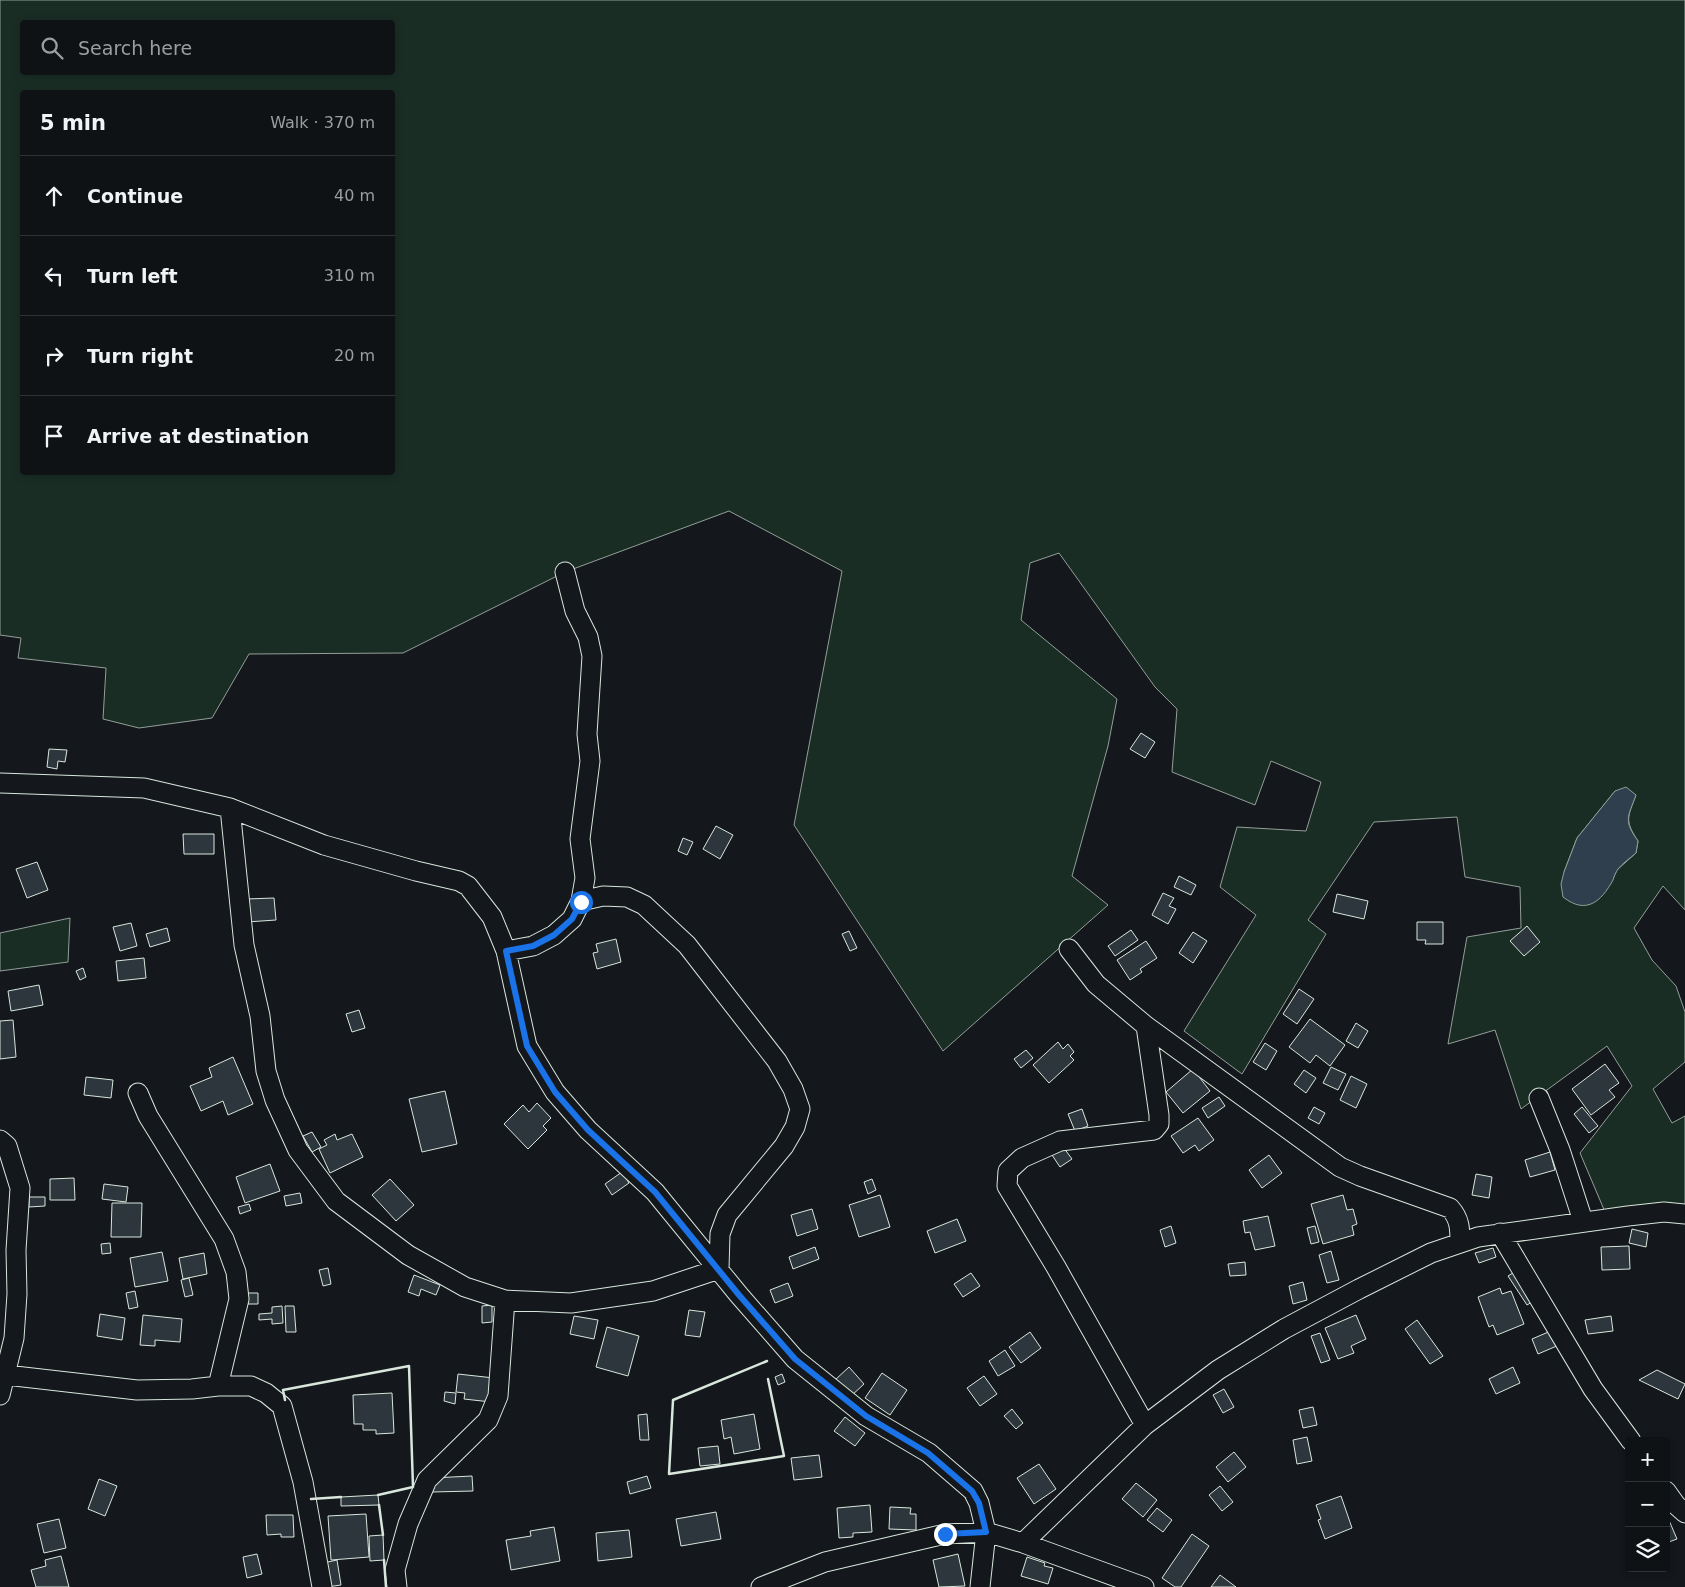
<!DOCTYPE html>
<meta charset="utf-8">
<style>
:root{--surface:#0f1215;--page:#181b1e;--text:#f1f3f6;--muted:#9b9ea0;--line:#2f3234}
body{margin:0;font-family:"DejaVu Sans",sans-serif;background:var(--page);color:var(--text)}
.controls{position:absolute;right:15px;bottom:15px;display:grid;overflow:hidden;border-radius:5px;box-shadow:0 2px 8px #0003}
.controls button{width:45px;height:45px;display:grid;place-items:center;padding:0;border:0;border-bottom:1px solid var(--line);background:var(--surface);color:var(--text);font:25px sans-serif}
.stop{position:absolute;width:15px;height:15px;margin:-11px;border:4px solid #1a73e8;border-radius:50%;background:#fff}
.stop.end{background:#1a73e8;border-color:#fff;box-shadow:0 1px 5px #0008}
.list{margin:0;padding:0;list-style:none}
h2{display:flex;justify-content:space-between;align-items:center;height:65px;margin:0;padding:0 20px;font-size:21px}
h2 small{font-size:16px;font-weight:400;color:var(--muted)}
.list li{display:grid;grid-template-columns:32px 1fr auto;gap:15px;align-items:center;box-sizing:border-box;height:80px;padding:0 20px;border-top:1px solid var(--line)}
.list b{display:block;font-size:19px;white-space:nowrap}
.list em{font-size:16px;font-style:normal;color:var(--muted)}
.icon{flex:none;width:28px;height:28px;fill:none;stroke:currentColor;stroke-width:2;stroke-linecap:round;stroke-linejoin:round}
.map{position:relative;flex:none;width:1685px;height:1587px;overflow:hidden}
.search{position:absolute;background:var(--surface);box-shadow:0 2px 8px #0003;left:20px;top:20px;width:375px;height:55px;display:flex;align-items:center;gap:12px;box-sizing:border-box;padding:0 18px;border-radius:5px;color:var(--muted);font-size:19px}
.panel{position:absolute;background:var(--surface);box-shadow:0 2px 8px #0003;left:20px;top:90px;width:375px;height:385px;border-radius:5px}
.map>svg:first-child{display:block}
</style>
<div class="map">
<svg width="1685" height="1587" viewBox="0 0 1685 1587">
<rect width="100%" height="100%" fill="#14181c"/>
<path fill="#1a2d24" stroke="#939e99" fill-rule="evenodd" d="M0,0H1685V910L1663,886L1634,928L1652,960L1676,986L1685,1012V1062L1653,1089L1672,1123L1685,1116V1209L1608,1219L1580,1153L1632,1086L1607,1046L1521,1109L1495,1030L1448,1044L1467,937L1521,928L1520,887L1465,877L1457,817L1374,822L1308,920L1326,934L1242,1074L1184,1031L1256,915L1220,887L1237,827L1306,831L1321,782L1271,761L1255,805L1172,772L1177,709L1155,687L1059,553L1030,563L1021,620L1117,699L1108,746L1072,876L1108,905L943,1051L794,825L842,571L729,511L565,572L403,653L249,654L212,718L139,728L103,719L106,668L18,658L21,638L0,635ZM22,22H392V72H22ZM22,92H392V472H22ZM1615,791L1636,795C1628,817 1624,820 1638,841L1636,853L1617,870L1612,881L1564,872L1577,838Z
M70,918L68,962L0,971V933Z"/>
<path fill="#2f3f4d" stroke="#939e99" d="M1626,787L1636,795C1628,817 1623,820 1638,841L1636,853C1630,858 1623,863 1618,869C1616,872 1614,876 1613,880C1601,902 1586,915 1563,897L1561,884L1564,872L1577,838L1615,791Z"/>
<path fill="#2c363c" stroke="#d8e6dc" d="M1141,733L1155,742L1145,758L1130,749Z
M49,749L67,750L65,762L58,761L57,769L47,767Z
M716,826L733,835L720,859L703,849Z
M183,834H214V854H184Z
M683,838L693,842L687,855L678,851Z
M37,862L48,890L27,898L16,869Z
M1179,876L1196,885L1191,895L1174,887Z
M1163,893L1174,898L1169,906L1176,909L1168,924L1152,915Z
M1337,894L1368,901L1364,919L1333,912Z
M274,898L276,920L247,922L246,899Z
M1417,922H1443V944H1425L1426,940H1417Z
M131,923L137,946L120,951L113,927Z
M1527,926L1540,942L1524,956L1510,941Z
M167,928L170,941L150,947L146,934Z
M1131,930L1138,940L1115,956L1108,946Z
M849,931L857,948L850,951L842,934Z
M1193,932L1207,941L1193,963L1179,953Z
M616,939L621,962L597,969L593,953L598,952L596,944Z
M1146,941L1157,958L1140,969L1142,972L1130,980L1117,960Z
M144,958L146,978L118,981L116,961Z
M83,968L86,977L80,980L76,971Z
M39,985L43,1005L11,1011L8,991Z
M1299,989L1314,999L1297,1024L1283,1014Z
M359,1010L365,1028L352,1032L346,1014Z
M1310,1019L1345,1045L1330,1066L1316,1055L1310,1063L1289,1047Z
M13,1020L16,1057L0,1059V1021Z
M1356,1023L1368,1031L1358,1048L1346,1041Z
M1058,1042L1063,1049L1068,1044L1074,1052L1070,1056L1074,1060L1049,1083L1033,1065Z
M1265,1043L1277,1051L1266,1070L1253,1062Z
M1026,1050L1033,1058L1021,1068L1014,1059Z
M233,1057L253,1104L228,1115L223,1101L201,1111L190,1086L212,1077L209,1068Z
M1605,1064L1619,1083L1609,1090L1615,1097L1591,1115L1572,1089Z
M1331,1067L1346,1074L1338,1090L1323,1083Z
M1193,1069L1210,1091L1183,1113L1166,1092Z
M1304,1070L1316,1078L1306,1093L1294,1084Z
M1351,1076L1367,1084L1356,1108L1340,1100Z
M86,1077L113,1080L111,1098L84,1095Z
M445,1091L457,1144L422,1152L409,1099Z
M1219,1097L1225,1106L1208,1118L1202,1108Z
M537,1103L551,1118L543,1126L547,1130L528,1149L504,1124L523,1105L529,1112Z
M1314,1107L1325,1113L1319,1124L1308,1118Z
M1582,1107L1598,1126L1589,1133L1574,1114Z
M1082,1109L1088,1126L1075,1131L1068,1114Z
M1198,1118L1214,1140L1199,1151L1195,1145L1183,1153L1171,1136Z
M312,1132L321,1147L312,1152L303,1136Z
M335,1134L337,1140L352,1134L363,1157L330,1173L319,1149L327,1145L324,1140Z
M1061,1144L1072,1159L1060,1167L1050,1152Z
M1550,1152L1555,1170L1530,1177L1525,1160Z
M1269,1155L1282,1173L1262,1188L1249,1170Z
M270,1164L280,1191L245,1203L236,1177Z
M622,1172L629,1183L612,1195L605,1184Z
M1476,1174L1492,1177L1489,1198L1472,1195Z
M74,1178L75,1200H50V1179Z
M390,1179L414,1205L396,1221L372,1195Z
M872,1179L876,1190L868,1194L864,1182Z
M104,1184L128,1187L126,1202L102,1199Z
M300,1193L302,1203L286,1206L284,1196Z
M880,1195L890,1227L859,1237L849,1205Z
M1343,1195L1347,1210L1353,1209L1357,1224L1352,1226L1354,1235L1323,1244L1311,1204Z
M29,1197H45V1206L29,1207Z
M112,1203H142L141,1237H111Z
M249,1204L251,1210L240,1214L238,1207Z
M812,1209L818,1229L797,1236L791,1215Z
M1268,1216L1275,1246L1255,1250L1250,1232L1245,1233L1243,1221Z
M957,1219L966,1241L935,1253L927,1231Z
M1171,1226L1176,1243L1165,1247L1160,1230Z
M1315,1226L1319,1242L1311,1244L1307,1228Z
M1632,1229L1648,1233L1646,1247L1629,1243Z
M110,1243L111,1253L102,1254L101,1244Z
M1629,1246L1630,1269L1602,1270L1601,1247Z
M815,1247L819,1259L793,1269L789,1257Z
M1493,1248L1496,1257L1479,1263L1475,1253Z
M1331,1251L1339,1280L1327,1283L1319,1255Z
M162,1252L168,1281L135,1287L130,1258Z
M204,1253L207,1274L183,1279L179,1258Z
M1245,1262L1246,1275L1230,1276L1228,1264Z
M328,1268L331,1284L323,1286L319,1270Z
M1516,1271L1535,1300L1527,1305L1508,1276Z
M971,1273L980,1286L963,1297L954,1284Z
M414,1275L440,1285L436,1295L421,1289L419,1296L408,1292Z
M189,1278L193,1295L185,1297L181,1280Z
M1303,1282L1307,1300L1293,1304L1289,1286Z
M788,1283L793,1296L775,1303L770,1290Z
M1500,1288L1502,1294L1511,1291L1524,1324L1497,1335L1493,1325L1489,1327L1478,1297Z
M135,1291L138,1307L129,1309L126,1293Z
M248,1293H258V1304H248Z
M492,1305V1322L482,1323V1306Z
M282,1306L283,1323L272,1324V1319L259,1320V1314L272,1313V1307Z
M285,1306H294L296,1332H286Z
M689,1310L705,1312L700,1337L685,1335Z
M100,1314L125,1318L122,1340L97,1336Z
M143,1315L182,1319L180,1342L155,1340V1346L140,1345Z
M1356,1315L1366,1339L1351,1346L1354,1353L1338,1359L1325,1328Z
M574,1316L598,1320L594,1339L570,1334Z
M1611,1316L1613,1331L1588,1334L1585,1320Z
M1417,1320L1443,1356L1430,1364L1405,1329Z
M607,1327L639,1336L628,1376L596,1367Z
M1553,1330L1559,1345L1538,1354L1532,1339Z
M1030,1332L1041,1348L1021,1363L1009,1347Z
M1320,1333L1330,1360L1321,1363L1311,1336Z
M1005,1350L1015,1366L998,1376L989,1361Z
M849,1367L864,1384L850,1397L835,1380Z
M1513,1367L1520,1383L1496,1394L1489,1379Z
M1657,1370L1685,1384L1678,1399L1639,1380Z
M882,1373L907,1390L890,1415L865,1398Z
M458,1374L494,1378L491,1402L464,1399L465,1393L456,1392Z
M782,1374L785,1382L778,1385L775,1377Z
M984,1376L997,1394L980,1406L967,1388Z
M1224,1389L1234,1407L1223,1413L1213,1395Z
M445,1392L456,1393L455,1404L444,1401Z
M392,1393L394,1433L376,1434V1430H363V1424H354L353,1395Z
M1313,1407L1317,1425L1303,1428L1299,1410Z
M1012,1409L1023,1423L1016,1429L1004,1416Z
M647,1414L649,1440H640L638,1415Z
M754,1414L760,1449L734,1454L731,1437L724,1439L721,1420Z
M845,1417L865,1433L855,1446L834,1431Z
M1307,1437L1312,1461L1297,1464L1293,1440Z
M718,1446L720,1464L700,1466L698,1448Z
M1234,1452L1246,1467L1228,1482L1216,1467Z
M819,1455L822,1477L794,1480L791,1458Z
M1039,1464L1056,1489L1034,1504L1017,1478Z
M472,1476L473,1491L432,1492V1478Z
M647,1476L651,1488L630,1494L627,1482Z
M99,1479L117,1486L105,1516L88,1509Z
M1136,1483L1157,1500L1143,1517L1122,1499Z
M1220,1486L1233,1502L1222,1511L1209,1495Z
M378,1495L379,1505L341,1506V1497Z
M1341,1496L1352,1528L1325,1539L1318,1520L1321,1519L1316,1505Z
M870,1505L872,1532L853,1533V1537L839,1538L837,1508Z
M890,1507L911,1508L910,1514H916V1530L889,1529Z
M1157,1508L1172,1520L1163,1532L1147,1520Z
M716,1512L721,1539L681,1546L676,1519Z
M366,1514L369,1557L331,1560L328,1516Z
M266,1515H293L294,1537H281V1534L267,1535Z
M1668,1518L1677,1539L1666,1543V1519Z
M59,1519L66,1548L44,1553L37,1524Z
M554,1527L560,1561L511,1570L506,1540L531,1536L530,1531Z
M629,1530L632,1557L598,1561L596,1533Z
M1192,1534L1209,1546L1181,1587H1175L1162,1578Z
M383,1535L384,1560L370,1561L369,1536Z
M257,1554L262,1574L247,1578L243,1557Z
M958,1554L965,1586L939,1587L933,1560Z
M61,1556L69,1587H36L31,1570L46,1566L45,1560Z
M1027,1557L1045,1563L1044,1566L1053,1568L1048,1584L1021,1576Z
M337,1560L341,1585L327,1587L323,1563Z
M1220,1575L1236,1587H1211Z"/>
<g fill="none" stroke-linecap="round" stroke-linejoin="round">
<g stroke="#d8e6dc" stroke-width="21">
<path id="minor" d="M0,783L144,788L230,808L324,845L416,871L459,881L468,886L492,917L506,951L527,1046L555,1092L588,1130L655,1192L739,1295L795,1359L866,1416L929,1453L973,1491L979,1503L986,1532L980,1587
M230,808L244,945L260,1016L266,1071L275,1100L298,1150L336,1201L408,1255L465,1287L505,1300L571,1303L653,1291L719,1269L720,1234L727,1215L784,1146L795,1127L800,1109L793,1089L777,1061L687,945L644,905L627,897L603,896L581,901
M1069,949L1096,984L1146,1026L1340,1167L1360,1176L1450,1208C1460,1219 1460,1229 1460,1243
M506,951L533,946L554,935L572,919L581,901L585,878L580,839L590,761L587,734L592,656L588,637L575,611L565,572
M138,1093L148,1116L224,1239L236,1272L239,1299L218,1386
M1539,1098L1560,1150L1583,1221
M0,1140L7,1146L20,1188L16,1250L17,1294L14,1338L0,1395
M1500,1233L1593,1389L1631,1441
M6,1375L137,1390L192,1389L218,1386H251L266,1393L282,1406L303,1482L322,1587
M1145,1425L1056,1267L1007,1186L1008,1171L1022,1158L1060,1141L1154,1130L1159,1124V1115L1146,1026
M1666,1491L1676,1505L1685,1513
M1023,1543L1145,1425L1218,1370L1284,1329L1359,1289L1431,1253L1478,1237L1628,1216L1664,1212L1685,1214
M397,1587L395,1570L408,1524L427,1480L488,1420L498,1396L505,1300
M761,1587L825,1562L945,1534L986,1532L1023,1543L1144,1587"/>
</g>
<use href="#minor" stroke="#14181c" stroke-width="19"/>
<path stroke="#d8e6dc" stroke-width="2.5" d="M767,1361L673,1400L669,1474L784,1456L768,1379
M285,1400L283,1390L409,1366L413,1487L378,1495
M311,1499L341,1497
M379,1505L383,1535
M384,1560L386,1587"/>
</g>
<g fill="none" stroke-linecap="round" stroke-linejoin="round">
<path stroke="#1a73e8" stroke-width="6" d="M581,902L572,919L554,935L533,946L506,951L527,1046L555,1092L588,1130L655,1192L739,1295L795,1359L866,1416L928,1453L972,1491L979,1503L986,1532L945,1534"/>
</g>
</svg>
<div class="controls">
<button>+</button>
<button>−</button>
<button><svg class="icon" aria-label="layers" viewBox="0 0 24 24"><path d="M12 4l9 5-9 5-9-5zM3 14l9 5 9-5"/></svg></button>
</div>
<div class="stop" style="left:581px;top:902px"></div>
<div class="stop end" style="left:945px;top:1534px"></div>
<div class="search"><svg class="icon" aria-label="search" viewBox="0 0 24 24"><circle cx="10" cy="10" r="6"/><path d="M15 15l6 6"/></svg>Search here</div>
<section class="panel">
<h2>5 min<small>Walk · 370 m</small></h2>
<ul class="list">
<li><svg class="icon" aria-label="ahead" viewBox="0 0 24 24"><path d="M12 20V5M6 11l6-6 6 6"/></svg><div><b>Continue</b></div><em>40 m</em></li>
<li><svg class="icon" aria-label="left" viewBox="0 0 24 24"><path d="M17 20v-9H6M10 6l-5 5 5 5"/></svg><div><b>Turn left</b></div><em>310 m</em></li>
<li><svg class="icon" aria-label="right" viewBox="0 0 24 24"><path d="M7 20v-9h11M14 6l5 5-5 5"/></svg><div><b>Turn right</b></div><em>20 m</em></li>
<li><svg class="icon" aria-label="arrive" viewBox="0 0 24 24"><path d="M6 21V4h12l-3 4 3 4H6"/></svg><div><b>Arrive at destination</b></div></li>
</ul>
</section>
</div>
